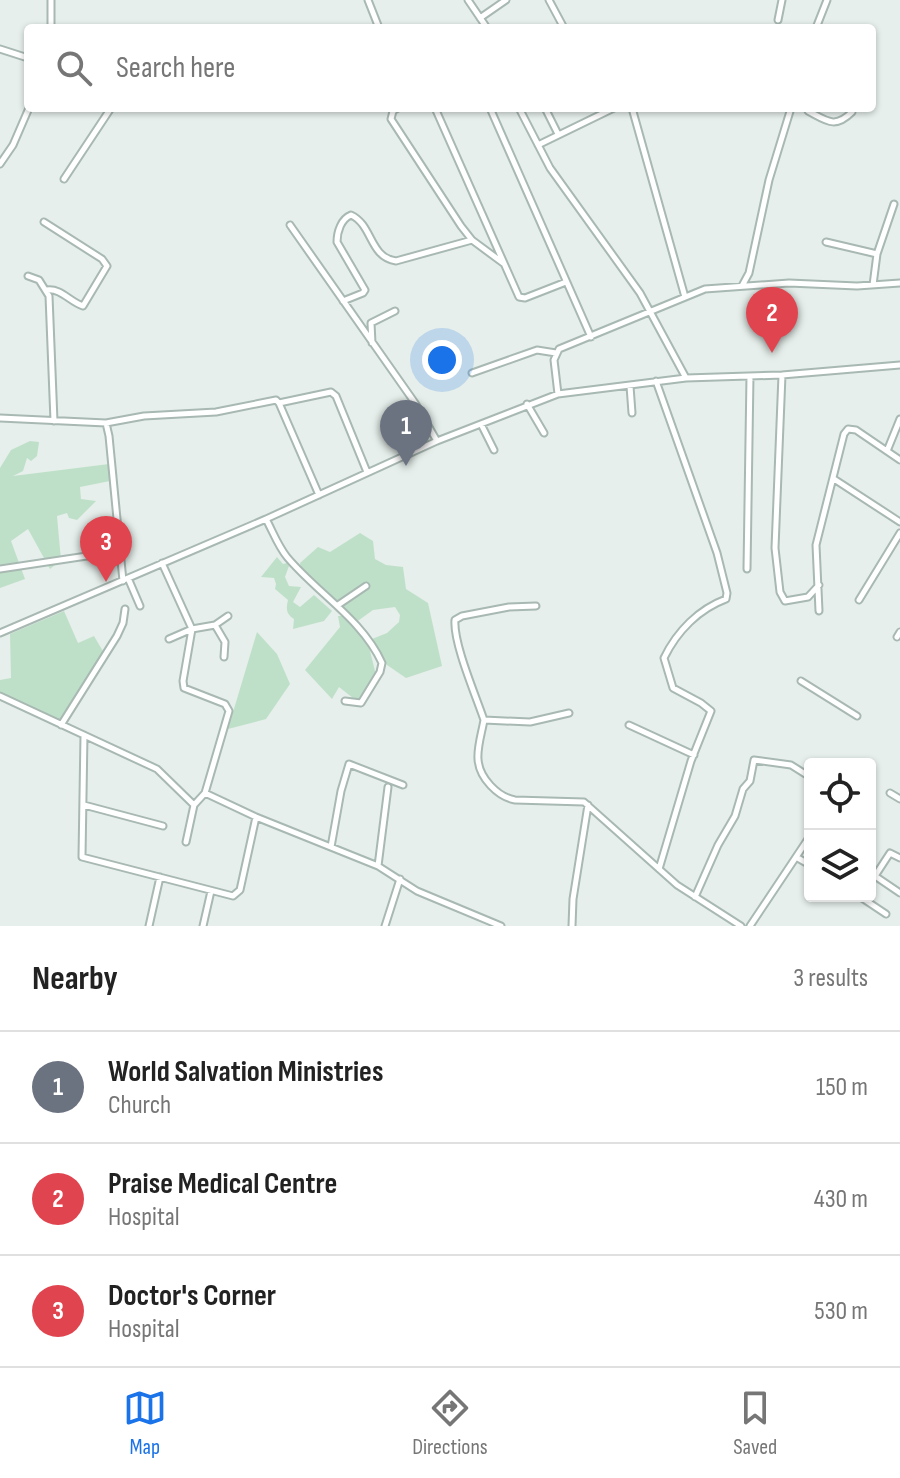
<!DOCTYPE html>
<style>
:root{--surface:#fff;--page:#f2f2f2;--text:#222;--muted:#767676;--line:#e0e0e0;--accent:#1a73e8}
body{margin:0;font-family:"Sofia Sans Condensed",sans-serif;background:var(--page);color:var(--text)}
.controls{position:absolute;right:24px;bottom:24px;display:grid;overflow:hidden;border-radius:8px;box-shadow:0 2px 6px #0004}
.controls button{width:72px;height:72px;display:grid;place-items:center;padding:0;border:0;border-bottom:2px solid var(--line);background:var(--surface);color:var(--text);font:40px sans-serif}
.you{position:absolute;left:442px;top:360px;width:28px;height:28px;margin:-20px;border:6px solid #fff;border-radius:50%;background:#1a73e8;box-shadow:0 0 0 12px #1a73e833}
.badge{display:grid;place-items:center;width:52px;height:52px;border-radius:50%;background:var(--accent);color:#fff;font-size:26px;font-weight:700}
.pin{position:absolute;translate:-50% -66px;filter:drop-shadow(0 2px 4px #0008)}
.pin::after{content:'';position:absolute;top:42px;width:28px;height:24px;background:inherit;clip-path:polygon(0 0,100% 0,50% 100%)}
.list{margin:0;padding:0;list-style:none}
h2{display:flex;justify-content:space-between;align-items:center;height:104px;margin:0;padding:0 32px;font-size:34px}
h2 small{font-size:26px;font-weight:400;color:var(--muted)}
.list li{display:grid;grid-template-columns:52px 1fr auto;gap:24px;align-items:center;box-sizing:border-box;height:112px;padding:0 32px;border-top:2px solid var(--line)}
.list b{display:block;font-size:30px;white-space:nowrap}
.list p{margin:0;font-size:26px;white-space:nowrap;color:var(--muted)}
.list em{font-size:26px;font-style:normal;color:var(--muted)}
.icon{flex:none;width:44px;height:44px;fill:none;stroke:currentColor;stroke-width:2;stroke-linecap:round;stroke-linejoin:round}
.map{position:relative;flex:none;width:900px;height:926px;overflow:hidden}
.search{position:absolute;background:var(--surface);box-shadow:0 2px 6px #0004;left:24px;right:24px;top:24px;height:88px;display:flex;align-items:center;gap:20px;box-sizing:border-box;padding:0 28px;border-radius:8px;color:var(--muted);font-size:30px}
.sheet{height:440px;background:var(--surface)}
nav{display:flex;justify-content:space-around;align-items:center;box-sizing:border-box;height:112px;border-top:2px solid var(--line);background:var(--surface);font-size:22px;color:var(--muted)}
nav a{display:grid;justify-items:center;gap:4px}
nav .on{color:var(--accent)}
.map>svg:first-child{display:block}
</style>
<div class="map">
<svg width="900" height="926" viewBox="0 0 900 926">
<rect width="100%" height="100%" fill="#e6efeb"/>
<path fill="#bfe0c8" d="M30,441L39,442L37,456L31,461L27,458L23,471L13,476L109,464L110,481L80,487L81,499L96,501L77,520L69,518L67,513L57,516L61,560L50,569L28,529L11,541L25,579L0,588V468L11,450Z
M360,533L373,541L375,559L386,565L403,567L406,589L428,603L442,666L406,678L387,665L372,639L387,633L399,622L400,615L395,607L373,610L355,623L301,569L300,563L318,547L330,552Z
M277,557L283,564L287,563L289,566L285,577L289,586L301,587L293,602L300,607L314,595L332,611L324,621L293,629L294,619C286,614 286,609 288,600L275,589L276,584L274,578L261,577Z
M64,611L78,643L94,636L104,653L59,725L0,697V680L11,678L10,634Z
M338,616H345L369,647L376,675L358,702L339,687L332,699L305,670L340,627Z
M257,632L277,654L290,684L266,719L228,729Z"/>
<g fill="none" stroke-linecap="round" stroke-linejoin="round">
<g stroke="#a8b8b2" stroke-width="9">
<path id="minor" d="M368,0L379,28
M468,0L487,28
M549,0L564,28
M480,18L506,0
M778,20L782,0
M51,28V0
M816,28L827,0
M0,49L28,58
M398,108L393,111L391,119L461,226L472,240L503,263
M435,108L519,297L525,298L566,282
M490,108L591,337
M519,108L550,168L640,293L686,378
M545,108L558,134
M632,108L685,297
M808,111C827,121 835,129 852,112
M538,145L614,108
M0,164L13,145L29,108
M64,179L111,108
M44,222L102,259L107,266L83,306C70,302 61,288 47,290
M290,225L415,403L437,441
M826,242L877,254
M28,276L39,280L49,296L54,421
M873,285L877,254L894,204
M742,286L749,273L769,180L791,108
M343,301L363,293L365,290L337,242C337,232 341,219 351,215C373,225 369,257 396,261L472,240
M372,343L371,323L395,311
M472,373L537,350L556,353
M782,375L775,548L780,592L785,601L808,597L819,585
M656,381L717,553L727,593L726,599C699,609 677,631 664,658L673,688L701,703L711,711L691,761L659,869
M630,386L632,413
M558,394L554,360L559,349L705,289L789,283L857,286L900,283
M279,403L319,495
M527,404L544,433
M0,418L106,423L109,436L123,581
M106,423L144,416L216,412L276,400L279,403L331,392L336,396L367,472
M481,424L494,450
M887,451L900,419
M834,479L900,522
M266,519C273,532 278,546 287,557C317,593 362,619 382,663L380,672L361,703L345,701
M162,563L192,629L215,625L228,616
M0,569L120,551
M747,569L750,376
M128,578L140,606
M859,600L900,533
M338,605L366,586
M819,611L816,545L844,434L848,429L856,430L900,460
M215,625L225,642L224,657
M0,633L266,519L437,441L558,394L686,378L782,375L900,365
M897,637L900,632
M169,639L192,629L183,681L184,688L225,704L229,711L205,793
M801,681L857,716
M0,696L157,769L194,805L205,793L256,817L378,866L417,891L501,926
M569,713L530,722L484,720C482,732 477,747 478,759C479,778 498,797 515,800L584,802L677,885L741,926
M484,720C476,696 453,643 455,620L462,616L509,607L536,606
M61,725L117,636L123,623L125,609
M629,725L694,755
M84,735L82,857L233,896L240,890L256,817
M890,793L900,799
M84,805L163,826
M186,842L194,805
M331,847L341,791L349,764L403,785
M796,857L810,865
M900,858L890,853L875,876L900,893
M378,866L388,787
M859,896L886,914
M695,897L718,845L735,816L743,789L750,781L754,760L791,765L810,777
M149,926L160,877
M203,926L211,891
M385,926L400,879
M572,926L573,899L588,805
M750,926L810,836"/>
</g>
<use href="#minor" stroke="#fff" stroke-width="5"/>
</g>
</svg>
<div class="controls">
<button><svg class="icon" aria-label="locate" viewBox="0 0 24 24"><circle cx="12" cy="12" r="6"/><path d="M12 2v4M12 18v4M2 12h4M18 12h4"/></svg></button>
<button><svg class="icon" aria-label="layers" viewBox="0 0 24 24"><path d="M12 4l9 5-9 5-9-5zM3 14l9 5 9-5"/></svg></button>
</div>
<div class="you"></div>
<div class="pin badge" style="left:406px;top:466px;background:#6b7280">1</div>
<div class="pin badge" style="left:772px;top:353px;background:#e0444e">2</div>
<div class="pin badge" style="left:106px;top:582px;background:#e0444e">3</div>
<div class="search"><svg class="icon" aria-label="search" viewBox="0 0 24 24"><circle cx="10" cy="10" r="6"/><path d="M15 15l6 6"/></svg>Search here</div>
</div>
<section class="sheet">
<h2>Nearby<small>3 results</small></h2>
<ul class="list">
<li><span class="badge" style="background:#6b7280">1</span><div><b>World Salvation Ministries</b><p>Church</p></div><em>150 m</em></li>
<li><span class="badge" style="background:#e0444e">2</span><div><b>Praise Medical Centre</b><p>Hospital</p></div><em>430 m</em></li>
<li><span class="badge" style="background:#e0444e">3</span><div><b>Doctor's Corner</b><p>Hospital</p></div><em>530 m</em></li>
</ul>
</section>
<nav>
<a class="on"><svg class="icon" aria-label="map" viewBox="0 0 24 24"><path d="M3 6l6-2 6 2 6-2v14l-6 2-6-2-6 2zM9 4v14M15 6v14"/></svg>Map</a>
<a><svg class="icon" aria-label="directions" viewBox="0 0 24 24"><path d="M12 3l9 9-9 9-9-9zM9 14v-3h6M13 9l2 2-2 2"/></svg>Directions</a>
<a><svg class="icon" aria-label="saved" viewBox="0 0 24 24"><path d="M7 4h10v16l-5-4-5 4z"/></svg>Saved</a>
</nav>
